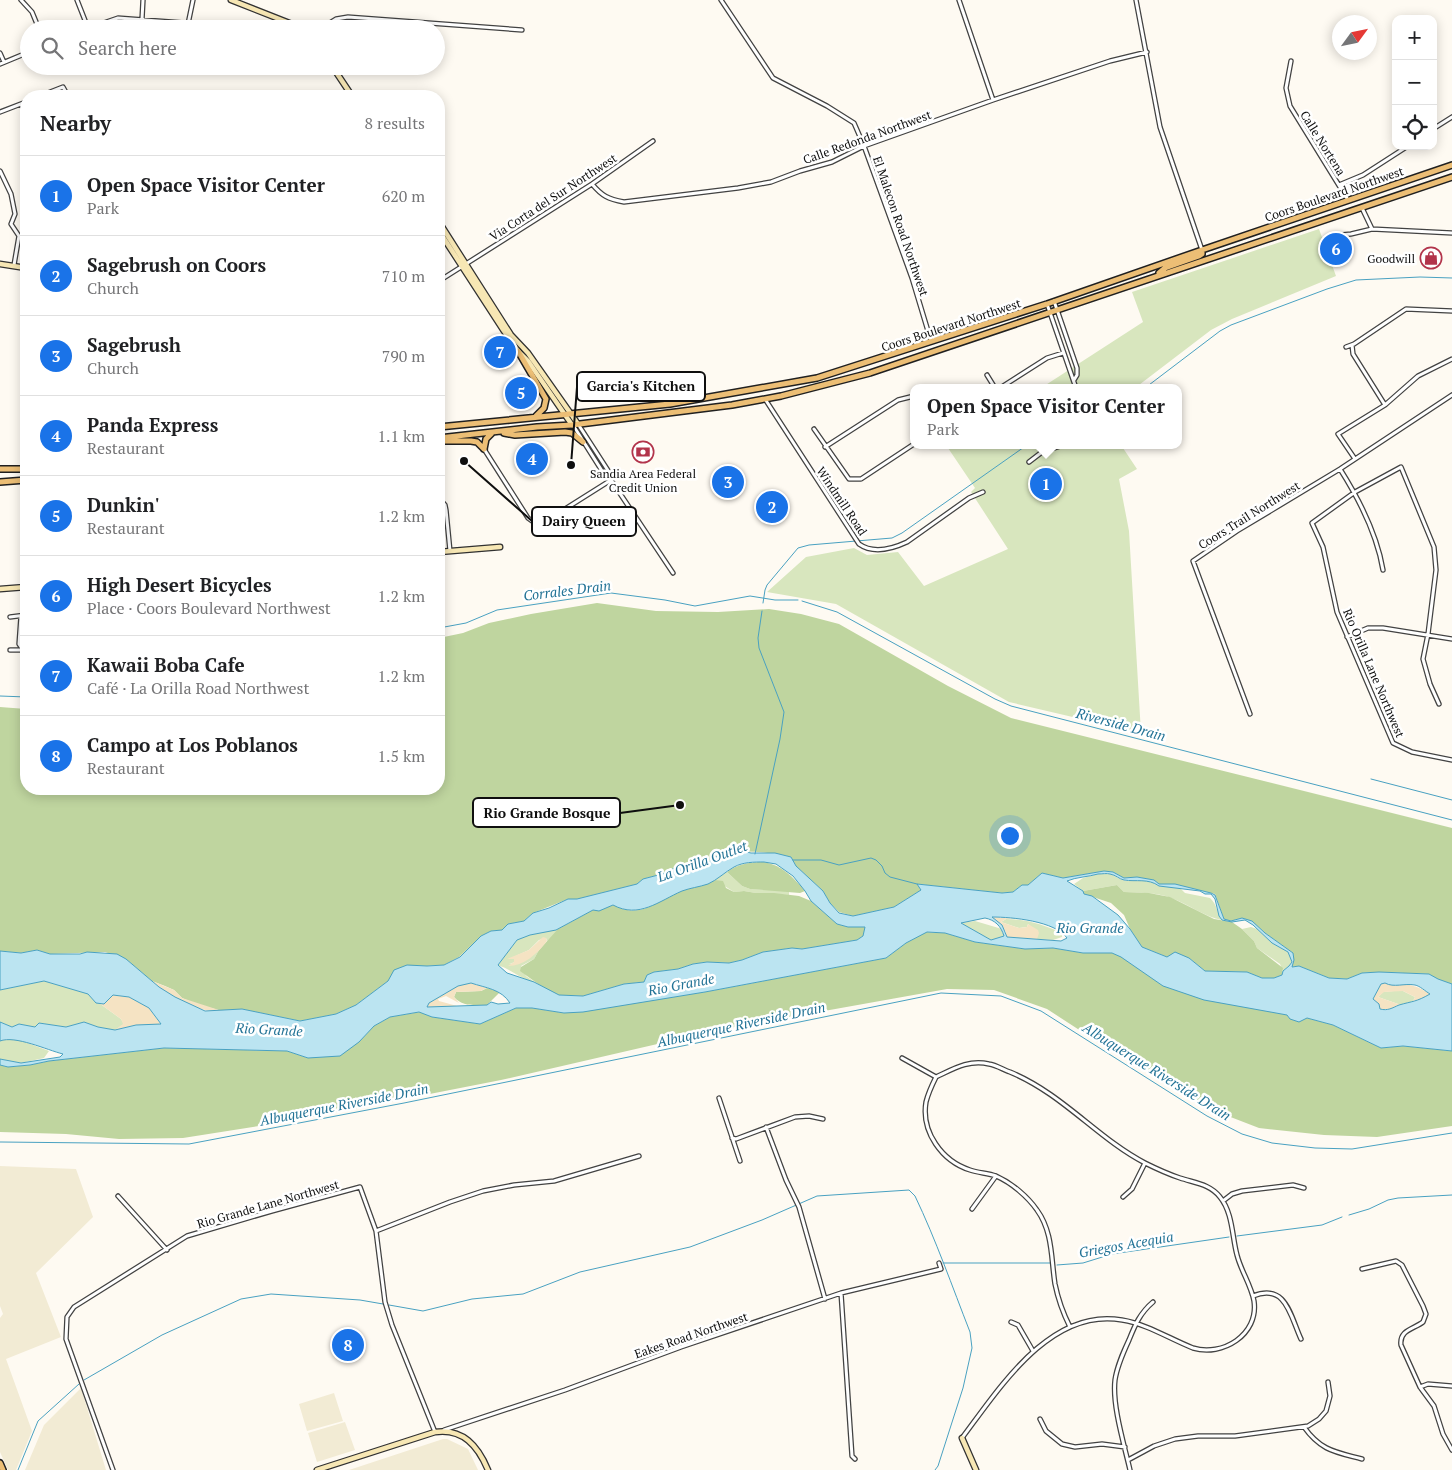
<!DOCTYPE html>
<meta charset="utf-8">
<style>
:root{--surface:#fff;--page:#f6f6f6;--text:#202124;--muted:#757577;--line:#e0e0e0;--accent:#1a73e8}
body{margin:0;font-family:"PT Serif",serif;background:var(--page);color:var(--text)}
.controls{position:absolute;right:15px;top:15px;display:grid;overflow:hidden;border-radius:10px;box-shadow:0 2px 12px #0003}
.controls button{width:45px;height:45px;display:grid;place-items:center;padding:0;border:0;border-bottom:1px solid var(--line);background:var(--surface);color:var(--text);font:25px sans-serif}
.compass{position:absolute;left:1332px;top:15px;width:45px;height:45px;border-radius:50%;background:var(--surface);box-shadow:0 2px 12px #0003;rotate:57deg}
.you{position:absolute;left:1009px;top:835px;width:18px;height:18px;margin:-12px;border:4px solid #fff;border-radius:50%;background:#1a73e8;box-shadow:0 0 0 8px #1a73e833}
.badge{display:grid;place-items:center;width:32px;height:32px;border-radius:50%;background:var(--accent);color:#fff;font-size:16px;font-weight:700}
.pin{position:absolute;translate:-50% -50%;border:2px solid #fff;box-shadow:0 1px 5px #0006}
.popup{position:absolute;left:910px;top:384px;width:272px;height:65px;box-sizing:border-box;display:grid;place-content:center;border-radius:10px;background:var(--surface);filter:drop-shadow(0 1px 4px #0005);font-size:16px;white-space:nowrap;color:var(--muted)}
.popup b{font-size:19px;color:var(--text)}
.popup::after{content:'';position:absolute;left:50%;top:100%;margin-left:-10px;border:10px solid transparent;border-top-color:var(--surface)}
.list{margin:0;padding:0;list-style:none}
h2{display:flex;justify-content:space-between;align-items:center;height:65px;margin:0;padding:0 20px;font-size:21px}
h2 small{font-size:16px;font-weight:400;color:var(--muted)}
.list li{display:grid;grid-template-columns:32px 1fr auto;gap:15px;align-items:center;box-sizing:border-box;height:80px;padding:0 20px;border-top:1px solid var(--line)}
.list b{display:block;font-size:19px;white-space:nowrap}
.list p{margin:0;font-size:16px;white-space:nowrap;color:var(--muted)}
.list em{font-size:16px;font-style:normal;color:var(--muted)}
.icon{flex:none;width:28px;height:28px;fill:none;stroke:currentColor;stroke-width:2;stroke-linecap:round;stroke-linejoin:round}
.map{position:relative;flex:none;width:1452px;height:1470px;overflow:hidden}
.search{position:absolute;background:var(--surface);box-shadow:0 2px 12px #0003;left:20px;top:20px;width:425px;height:55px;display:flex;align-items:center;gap:12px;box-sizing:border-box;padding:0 18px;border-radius:28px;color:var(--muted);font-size:19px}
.panel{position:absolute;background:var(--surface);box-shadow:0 2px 12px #0003;left:20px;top:90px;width:425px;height:705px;border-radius:20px}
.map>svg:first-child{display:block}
</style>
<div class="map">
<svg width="1452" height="1470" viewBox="0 0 1452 1470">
<rect width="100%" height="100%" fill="#fefaf2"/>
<path fill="#f2ebd4" d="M0,1166L76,1169L93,1217L36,1273L61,1337L6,1359L32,1431L16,1470H8L0,1452V1318L3,1314L0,1306Z
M81,1388L106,1470H25L44,1425Z
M334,1393L343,1421L307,1431L299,1404Z
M345,1422L355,1450L317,1462L308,1433Z
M443,1439H447L468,1449L478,1470H349Z"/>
<path fill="#d8e6be" d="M1319,229L1336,276L1232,319L1211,330L1135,388H1041L1143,322L1132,292Z
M952,445H1121L1137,469L1119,479L1129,531L1141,733L1009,702L836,604L767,592L806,557L854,548L867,555L898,552L924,586L1008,549L971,492L975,488L948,448Z
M727,872L742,886L750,889L789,891V895L756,893L744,891L734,892L715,880Z
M1098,874H1111L1120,879L1126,881L1145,880L1154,883L1159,886L1180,888L1185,893L1210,898C1217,904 1217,913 1222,920C1205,917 1188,904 1171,898C1157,892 1139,893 1124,892L1117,885L1083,891L1074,884L1083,878Z
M1006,919C1027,919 1044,925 1062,933V937L1053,940L1037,939C1037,933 1033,928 1028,924L1027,927L1019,928L1001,922Z
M975,921L1002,929L1004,936L991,940L961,923Z
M1251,927L1257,929L1272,943L1288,952L1292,962L1289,966L1283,971L1280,964L1257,948L1254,941L1242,929Z
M558,929L557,933L547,941L546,938L539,940L529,950L509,959H514L515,962L509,964L522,962L539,950L534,959L521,966L526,976L548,991C540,986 531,983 523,978C513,973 509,969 498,965L517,940L530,935Z
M44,981L88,994L96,1003H99L121,1019L124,1024L115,1030L98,1027L84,1022L66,1027L39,1023L35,1027L19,1024L12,1027L0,1022V990Z
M1394,991H1403L1415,997L1412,1003L1401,1005L1378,997L1383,992Z
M17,1039L49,1051L44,1058L21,1063L0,1059V1041L3,1040Z"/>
<path fill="#bfd59f" d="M597,603L656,611L718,612L769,609L801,614L839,624L948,686L1011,718L1452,828V984L1437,979L1429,974L1379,972L1362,973L1347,979L1329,978L1299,966L1292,967L1293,953L1265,933L1252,921L1242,918L1231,921L1224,919L1215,894L1174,884H1159L1153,880L1137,877L1124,878L1113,872L1104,871L1063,878L1042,873L1028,885H1022L1013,892L1002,893L917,884L921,890L894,907L853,916L839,912L830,903L823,891L796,866L791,857C771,852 734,848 716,856C712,858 710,862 707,864L679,866L662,874L643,879L637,884L577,899H568L533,913L524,921L508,924L502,930L491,931L481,936L459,957L444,965L427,966L388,981L356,1005L336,1014L300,1021L242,1009L222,1011L196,1004L182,998L174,990L165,986L152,981L126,959L105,952L50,954L37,950L21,953L0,951V707L26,709V789H439V638L463,633L489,623L531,614Z
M764,862C783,866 792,876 805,891L800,893L750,889L742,886L727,872C738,864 750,862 764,862Z
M715,880L723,881L726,888L734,892L744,891L756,893H774L799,896L811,901L837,924L848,927H866L863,936L857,940L802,949L792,948L763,952L742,960L729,963L707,962L693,964L678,969L654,972L647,975L644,982L624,984L583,996L559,995L548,991L520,971L521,967L534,959L539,950L558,929L593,910L614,905C641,921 660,898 684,890C695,887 705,885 715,880Z
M1117,885L1124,892L1149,893L1170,897L1214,919L1232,922L1242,929L1254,941L1257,948L1283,968L1282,975L1274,978H1262L1247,972L1205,971L1189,958L1167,957L1142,947L1130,929L1124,915L1111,903L1084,894L1083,891Z
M926,932L945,933L975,942L1025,949L1053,948L1083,953H1112L1287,1015L1290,1019L1307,1018L1333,1025L1381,1048L1403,1046L1452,1051V1126L1377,1137L1324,1135L1259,1128L1215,1111L1163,1078L1107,1048L1047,1009L994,990L947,989L718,1030L501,1080L399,1100L290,1121L183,1138L119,1139L66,1134L0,1132V1065L8,1067L30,1065L49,1061L164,1048L287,1051L308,1058L359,1042L374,1026L390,1017L420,1012L432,1017L480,1024L516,1008H532L564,1013L705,992L886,958L906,943Z
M487,988L500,992L487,1005C474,1005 463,1007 454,997L456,992L481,991Z"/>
<path fill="#f5e3c3" d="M991,917L1018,919H1006L1001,922L1019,928L1027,927L1028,924L1038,930L1039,933L1037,939L1006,937V932Z
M543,937L546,938L547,941C537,954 524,966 508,966L514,962V959H507L529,950Z
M152,981L174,990L182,998L222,1011C197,1013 170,997 152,981Z
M1385,982C1403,984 1414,983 1430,994L1421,1000L1412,1003L1415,997L1403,991L1384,992L1378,997L1401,1005L1393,1009H1379L1373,999L1381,984Z
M471,983L487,988L481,991L456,992L454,997L459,1003L446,996L438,999L439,1001L457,1006L427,1008L429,1003L458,985Z
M113,995L129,997L149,1008L161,1025H136L115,1030L123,1024L121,1019L99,1003L104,1004Z"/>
<path fill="#bbe4f1" stroke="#49a1c1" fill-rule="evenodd" d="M742,851L751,853H775L791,857L796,866L823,891L830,903L839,913L853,916L894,907L921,890L917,884L1002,893L1013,892L1022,885H1028L1042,873L1063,878L1104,871L1113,872L1124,878L1137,877L1154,880L1159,884H1175L1211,893L1215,895L1224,919L1231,921L1242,918L1252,921L1265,933L1293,953L1294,960L1292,967L1299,966L1329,978L1347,979L1362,973L1379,972L1429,974L1438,979L1452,984V1051L1403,1046L1381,1048L1333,1025L1307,1018L1299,1022L1290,1019L1287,1015L1204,1000L1163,986L1121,957L1112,953H1083L1053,948L1025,949L975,942L945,933L927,932L906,943L886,958L705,992L583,1012L564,1013L532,1008H516L480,1024L432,1017L419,1012L390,1017L374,1026L359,1042L340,1056L308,1058L287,1051L164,1048L49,1061L30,1065L8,1067L0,1065V1059L21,1063L60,1057L63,1054C47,1050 15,1035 0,1041V1022L12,1027L19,1024L35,1027L39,1023L66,1027L84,1022L98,1027L115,1030L136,1025L161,1024L149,1008L129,997L113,995L104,1004L96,1003L88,994L44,981L0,990V951L21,953L37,950L50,954H80L87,952L117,954L126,959L159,987L175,997L205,1011L242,1009L300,1021L336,1014L356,1005L388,981L394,970L407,965L427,966L444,965L460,957L481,936L491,931L502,930L508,924L524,921L533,913L549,908L568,899H577L637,884L643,879L662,874L679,866L707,864L714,857ZM764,862L776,864L793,876L805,891L811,901L837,924L848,927H865L863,936L857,940L802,949L792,948L763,952L742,960L729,963L707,962L693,964L678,969L654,972L647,975L644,982L624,984L583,996L559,995L534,982L507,973L498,965L517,940L530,935L556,930L593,910L599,911L613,905C639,919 659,901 682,891C690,888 699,887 708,884C717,880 725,872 734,867C743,862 754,862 764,862ZM1098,874C1102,874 1107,873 1110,874C1116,875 1119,879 1124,880C1136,882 1148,878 1159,886L1200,891L1205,894H1211L1215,899L1219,916L1222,920L1232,922L1245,920L1253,925L1272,943L1288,952L1292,962L1289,966L1283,971L1282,975L1274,978H1262L1247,972L1205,971L1189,958L1175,952L1167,957L1142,947L1130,929L1118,915L1092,896L1084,894L1083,891L1067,881C1076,877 1088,877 1098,874ZM992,917C1012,917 1055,921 1067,938L1061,941L1007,937L1002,925ZM985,918C995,920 1001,926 1004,936L991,940L961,923ZM471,983C486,988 501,989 510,1003L498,1004L491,1002L487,1005L427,1007L429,1003L458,986ZM1385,983C1394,988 1404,983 1415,985C1420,986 1425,991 1430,994C1416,1002 1413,1001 1399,1005C1392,1008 1388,1011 1380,1009L1379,1004L1373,999L1381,984Z"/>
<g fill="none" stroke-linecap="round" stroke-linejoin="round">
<path stroke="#49a1c1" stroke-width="1" d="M1145,388L1220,331L1231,325L1327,289L1356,280L1420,277L1452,278
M802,601L837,612L995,699L1011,706L1452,820
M763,603L765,590L767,585L798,548L809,545L892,538L902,533L1027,445
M439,628L466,623L497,610L611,593L665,600L695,606L750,596L775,600H798
M0,696L26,697
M1371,779L1452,800
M755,854L780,739L784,712L759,648L758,638L762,611
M793,860H821L839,865L871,858L876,860L882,866L885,873L890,877L917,884
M0,1142L189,1144L404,1103L941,993L1001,996L1041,1011L1207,1116L1242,1134L1272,1143L1315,1148L1352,1149L1452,1133
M1349,1215L1369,1209L1388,1200L1398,1198L1452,1195
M1237,1236L1322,1225L1342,1217
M943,1263H1050
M1057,1265L1083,1263L1112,1254L1229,1237
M389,1305L423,1311L472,1299L523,1294L580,1272L690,1247L762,1220L817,1196L909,1190L915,1196C936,1240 952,1286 970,1332L972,1348L963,1388L938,1466L935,1470
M84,1380L162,1335L241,1299L271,1294L360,1300L383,1304
M18,1470L38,1421L79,1384"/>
<g stroke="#424242" stroke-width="5.5">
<path id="street" d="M21,0L32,12L39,29
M77,0L88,28
M721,0L773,78L827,106L854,123L864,146L912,278L931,341
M959,0L993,100
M1136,0L1160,127L1202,250
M142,19L143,0
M188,24L193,0
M86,29L118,18L225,26L233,23
M320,29L336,19L348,17L522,30
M0,53L4,62
M1291,61L1286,88L1290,106L1348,200
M0,64L29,52
M40,96L63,87L68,96
M22,104L26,114
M0,112L26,102
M1433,129L1452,117
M0,171L11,194L15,214L11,224L19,236L14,265
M592,184C602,196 608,199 624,202L738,188L771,182L800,171L832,162L864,146L993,100L1110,61L1147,52
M1339,185L1363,175L1408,146
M1362,208L1372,229L1452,233
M19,236L26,237
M1330,236L1351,234L1372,229
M439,281L592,184L653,141
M1054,301L1077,368V375L1074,380
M1047,304L1076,388
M1352,345L1353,354L1385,405
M1346,347L1354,344L1406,309L1452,311
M987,375L995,388
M1000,388L1047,358L1063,353
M765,399L859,544C873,554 892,549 907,542L969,498L983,492
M578,424L609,472L611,480L673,573
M573,425L604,474L611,479
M814,429L849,479H861L914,444
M825,447L898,400L914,396
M484,449L528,518L535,523L546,521L611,480
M1355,459L1338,434L1385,405L1418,376L1452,359
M1029,462L1042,452L1064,445
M1340,469C1359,499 1377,534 1383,570
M439,498L445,505L446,510L450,551
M21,616L19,644L23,650H26
M10,617L26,615
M1347,637L1368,628H1383L1452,639
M10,650H23
M1439,704L1430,684L1423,659L1428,634L1436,570L1434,547L1401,467L1355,492L1312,523L1323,547L1337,612L1393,743L1412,752L1452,760
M1250,714L1193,561L1237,531L1340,469L1452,395
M902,1058L936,1077
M936,1077C953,1069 969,1059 989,1064C996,1065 1004,1070 1010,1072C1063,1094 1097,1138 1145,1163C1157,1169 1168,1174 1180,1178C1195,1183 1210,1184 1220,1197C1233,1213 1232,1237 1237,1255C1241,1271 1251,1285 1254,1301C1259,1335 1222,1357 1193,1348C1170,1339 1147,1324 1122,1320C1050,1307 999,1389 962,1438
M936,1077C932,1085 928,1094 926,1102C921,1132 942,1161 970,1170C979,1173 988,1173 996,1176C1012,1183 1028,1197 1037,1210C1053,1232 1051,1259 1055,1284C1058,1299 1063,1313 1070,1327
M719,1098L740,1161
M766,1127L786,1180L799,1207L825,1299
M732,1138L736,1139L795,1117L809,1116L823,1119
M118,1196L167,1250
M1123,1197L1132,1189L1145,1163
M1223,1201L1232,1194L1242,1191L1293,1185L1304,1188
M972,1209L996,1176
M376,1231L450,1202L483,1191L514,1185L554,1181L639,1156
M1362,1269L1396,1261L1402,1265L1423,1306L1426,1314L1423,1322C1414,1329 1399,1330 1401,1345L1420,1387L1434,1406L1443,1434L1452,1450
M841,1293L852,1456L855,1459
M1253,1296C1286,1283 1290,1315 1301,1339
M1011,1322L1018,1325L1033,1351
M1420,1387L1428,1384L1452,1386
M1040,1419L1046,1431L1062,1444L1075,1447L1102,1444L1125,1447
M1304,1427C1321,1451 1336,1452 1362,1459
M444,1430L565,1390L681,1347L841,1293L941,1269L939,1263
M1128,1460L1154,1446L1175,1439L1198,1436H1235L1308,1426L1319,1419L1326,1411L1330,1396L1328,1382
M113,1470L66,1339L67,1317L74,1307L187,1236L272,1211L360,1187L376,1231L385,1302L392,1325L435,1432
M1130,1470C1124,1444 1112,1405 1115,1380C1117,1366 1123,1353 1129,1340C1135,1325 1140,1313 1153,1302"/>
</g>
<g stroke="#313131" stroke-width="7">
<path id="secondary" d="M231,0L292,24L299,29
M332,66L352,96
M439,222L511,335L528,353L578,424
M439,231L504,331L518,351L528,361L572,425
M0,264L26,268
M439,552L500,547
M0,589L26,587
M962,1438L976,1470
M317,1470L435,1432C463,1428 478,1446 488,1470"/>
</g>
<g stroke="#202020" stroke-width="8">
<path id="primary" d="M1159,273L1165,268L1199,256L1202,254V250
M518,351L546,399L544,408L536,416
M439,427L670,404L817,378L1047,304L1202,250L1452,165
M504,433L515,435L565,432L572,433L583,442
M439,438L537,427L572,425L732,405L781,396L870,373L1452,177
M439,441H471L477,442L484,449
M484,449L486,439L492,433
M0,469H26
M0,482L26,480
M0,1463L3,1470"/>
</g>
<use href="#street" stroke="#fff" stroke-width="3"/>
<use href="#secondary" stroke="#f7e7b4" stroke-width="4.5"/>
<use href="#primary" stroke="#ecbe75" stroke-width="5"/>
</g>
<defs>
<g id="shop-ring" transform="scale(1.125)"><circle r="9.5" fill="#fff" stroke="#b2344b" stroke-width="1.5"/><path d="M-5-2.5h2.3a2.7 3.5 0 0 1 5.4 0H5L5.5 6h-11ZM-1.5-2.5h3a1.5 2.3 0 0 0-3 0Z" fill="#b2344b"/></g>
<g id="bank-ring" transform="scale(1.125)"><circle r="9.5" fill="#fff" stroke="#b2344b" stroke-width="1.5"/><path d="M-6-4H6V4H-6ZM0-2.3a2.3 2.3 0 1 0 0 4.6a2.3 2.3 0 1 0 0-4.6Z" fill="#b2344b"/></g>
</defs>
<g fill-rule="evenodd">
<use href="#shop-ring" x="1431" y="258"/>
<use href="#bank-ring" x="643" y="452"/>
</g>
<g text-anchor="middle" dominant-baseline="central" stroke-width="5" stroke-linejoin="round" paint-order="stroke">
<g font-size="12" fill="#0f0f0f" stroke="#fff">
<text transform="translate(867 137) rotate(-20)">Calle Redonda Northwest</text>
<text transform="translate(1323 143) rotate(58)">Calle Nortena</text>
<text transform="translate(1334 194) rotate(-19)">Coors Boulevard Northwest</text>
<text transform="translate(553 197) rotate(-33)">Via Corta del Sur Northwest</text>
<text transform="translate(901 226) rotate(71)">El Malecon Road Northwest</text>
<text transform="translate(951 325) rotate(-18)">Coors Boulevard Northwest</text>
<text transform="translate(842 501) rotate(56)">Windmill Road</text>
<text transform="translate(1249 515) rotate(-32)">Coors Trail Northwest</text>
<text transform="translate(1374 673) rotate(67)">Rio Orilla Lane Northwest</text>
<text transform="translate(268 1204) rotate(-16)">Rio Grande Lane Northwest</text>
<text transform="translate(691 1335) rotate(-19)">Eakes Road Northwest</text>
</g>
<g font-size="12" fill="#0f0f0f" stroke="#fff" text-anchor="end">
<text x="1415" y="258">Goodwill</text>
<text x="643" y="473" text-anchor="middle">Sandia Area Federal<tspan x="643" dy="14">Credit Union</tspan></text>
</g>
<g font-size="14" font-style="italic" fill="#237396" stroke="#fff">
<text transform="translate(567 590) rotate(-7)">Corrales Drain</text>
<text transform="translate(1121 724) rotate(15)">Riverside Drain</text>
<text transform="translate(702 861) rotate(-20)">La Orilla Outlet</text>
<text x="1090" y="927">Rio Grande</text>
<text transform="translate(681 984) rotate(-11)">Rio Grande</text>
<text transform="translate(741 1024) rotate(-12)">Albuquerque Riverside Drain</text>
<text transform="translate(269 1029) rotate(3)">Rio Grande</text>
<text transform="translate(1157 1071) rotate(32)">Albuquerque Riverside Drain</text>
<text transform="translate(344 1104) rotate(-11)">Albuquerque Riverside Drain</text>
<text transform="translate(1126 1244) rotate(-10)">Griegos Acequia</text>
</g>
</g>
<path fill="none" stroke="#0f0f0f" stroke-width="2" d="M571 465L577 387M464 461L532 521M680 805L620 813"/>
<g fill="#0f0f0f" stroke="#fff" stroke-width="2">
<circle cx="571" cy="465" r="5"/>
<circle cx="464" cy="461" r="5"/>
<circle cx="680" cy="805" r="5"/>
</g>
<g fill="#fff" stroke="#0f0f0f" stroke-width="2">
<rect x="577" y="372" width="128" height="29" rx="5"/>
<rect x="532" y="507" width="104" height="29" rx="5"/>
<rect x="473" y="798" width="147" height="29" rx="5"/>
</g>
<g font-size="14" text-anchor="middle" font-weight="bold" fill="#0f0f0f">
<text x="641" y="391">Garcia's Kitchen</text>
<text x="584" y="526">Dairy Queen</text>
<text x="547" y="818">Rio Grande Bosque</text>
</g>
</svg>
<div class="controls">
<button>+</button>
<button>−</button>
<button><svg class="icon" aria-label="locate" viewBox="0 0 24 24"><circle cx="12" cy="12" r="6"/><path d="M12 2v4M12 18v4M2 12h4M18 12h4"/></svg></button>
</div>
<svg class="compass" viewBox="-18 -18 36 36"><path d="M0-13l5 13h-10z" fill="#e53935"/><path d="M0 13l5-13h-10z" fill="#757577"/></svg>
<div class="you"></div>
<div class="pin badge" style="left:1046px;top:484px">1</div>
<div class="popup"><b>Open Space Visitor Center</b>Park</div>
<div class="pin badge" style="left:772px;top:507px">2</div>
<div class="pin badge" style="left:728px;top:482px">3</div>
<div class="pin badge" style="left:532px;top:459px">4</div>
<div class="pin badge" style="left:521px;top:393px">5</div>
<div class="pin badge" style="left:1336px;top:249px">6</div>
<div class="pin badge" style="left:500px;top:352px">7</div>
<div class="pin badge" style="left:348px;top:1345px">8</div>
<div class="search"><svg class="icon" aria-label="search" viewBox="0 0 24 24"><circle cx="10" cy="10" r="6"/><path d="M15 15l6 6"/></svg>Search here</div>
<section class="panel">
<h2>Nearby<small>8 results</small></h2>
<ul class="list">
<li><span class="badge">1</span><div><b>Open Space Visitor Center</b><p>Park</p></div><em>620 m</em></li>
<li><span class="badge">2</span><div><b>Sagebrush on Coors</b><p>Church</p></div><em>710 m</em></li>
<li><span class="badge">3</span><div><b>Sagebrush</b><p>Church</p></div><em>790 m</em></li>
<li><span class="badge">4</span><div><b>Panda Express</b><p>Restaurant</p></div><em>1.1 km</em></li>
<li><span class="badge">5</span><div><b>Dunkin'</b><p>Restaurant</p></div><em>1.2 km</em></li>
<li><span class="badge">6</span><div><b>High Desert Bicycles</b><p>Place · Coors Boulevard Northwest</p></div><em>1.2 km</em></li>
<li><span class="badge">7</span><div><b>Kawaii Boba Cafe</b><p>Café · La Orilla Road Northwest</p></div><em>1.2 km</em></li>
<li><span class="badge">8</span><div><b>Campo at Los Poblanos</b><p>Restaurant</p></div><em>1.5 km</em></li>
</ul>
</section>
</div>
